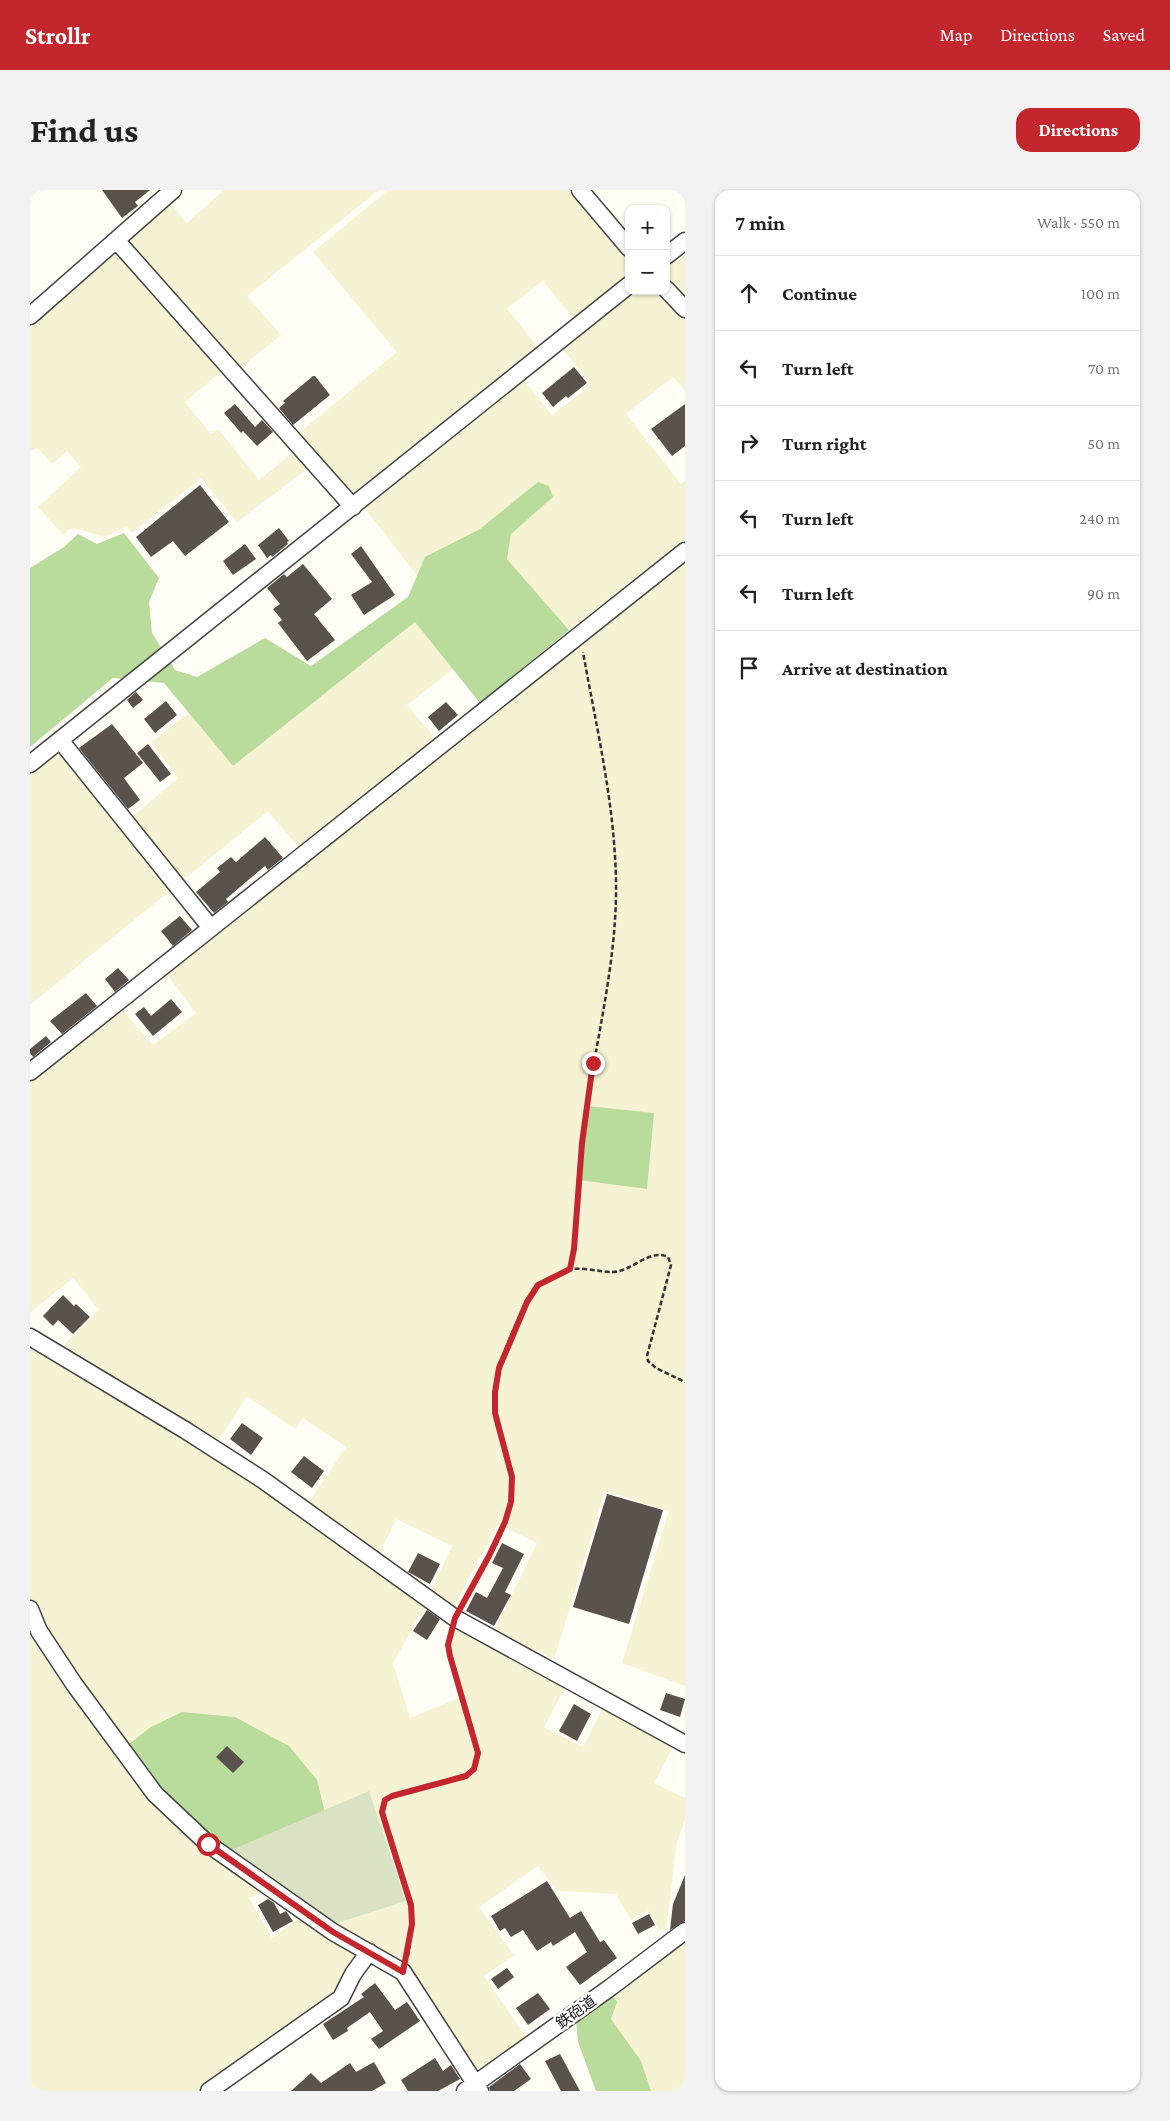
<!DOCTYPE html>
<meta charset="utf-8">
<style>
:root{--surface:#fff;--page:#f2f2f2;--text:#222;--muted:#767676;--line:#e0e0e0;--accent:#c4262e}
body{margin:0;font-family:"Crimson Pro","Noto Sans JP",serif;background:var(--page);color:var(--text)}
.controls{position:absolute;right:15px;top:15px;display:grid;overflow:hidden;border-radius:10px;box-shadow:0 1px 4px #0004}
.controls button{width:45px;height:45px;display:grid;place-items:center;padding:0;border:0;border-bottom:1px solid var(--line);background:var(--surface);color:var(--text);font:25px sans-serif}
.stop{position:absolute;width:15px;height:15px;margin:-11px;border:4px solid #c4262e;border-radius:50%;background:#fff}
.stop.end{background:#c4262e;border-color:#fff;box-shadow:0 1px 5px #0008}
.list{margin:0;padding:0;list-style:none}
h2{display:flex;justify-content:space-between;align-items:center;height:65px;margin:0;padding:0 20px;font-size:21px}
h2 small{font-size:16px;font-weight:400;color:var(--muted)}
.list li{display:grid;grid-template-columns:32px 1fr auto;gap:15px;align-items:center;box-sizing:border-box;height:75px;padding:0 20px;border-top:1px solid var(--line)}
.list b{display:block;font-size:19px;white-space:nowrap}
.list em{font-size:16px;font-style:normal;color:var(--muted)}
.icon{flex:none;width:28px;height:28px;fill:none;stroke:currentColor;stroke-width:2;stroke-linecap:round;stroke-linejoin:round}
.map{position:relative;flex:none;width:655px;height:1901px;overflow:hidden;border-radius:15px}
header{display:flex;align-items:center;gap:30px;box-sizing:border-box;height:70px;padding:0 25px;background:var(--accent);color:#fff}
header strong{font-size:24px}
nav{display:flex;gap:28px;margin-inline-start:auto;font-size:18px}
.intro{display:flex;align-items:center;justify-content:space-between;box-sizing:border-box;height:120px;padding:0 30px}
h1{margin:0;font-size:35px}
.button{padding:12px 22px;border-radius:15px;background:var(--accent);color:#fff;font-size:18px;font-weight:700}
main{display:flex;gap:30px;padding:0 30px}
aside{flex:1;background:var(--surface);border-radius:15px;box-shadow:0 1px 4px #0004}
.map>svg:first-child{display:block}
</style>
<header>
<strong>Strollr</strong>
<nav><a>Map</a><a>Directions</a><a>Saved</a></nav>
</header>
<div class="intro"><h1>Find us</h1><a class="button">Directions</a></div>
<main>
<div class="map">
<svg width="655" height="1901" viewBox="0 0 655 1901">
<rect width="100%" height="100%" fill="#fffdf5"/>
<path fill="#f6f3d4" d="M194,0H349L217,106L251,145L208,180L96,53L140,14L157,33Z
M358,0H542L599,65V86L543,128L513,91L477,118L507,156L319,306L269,243L367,162L283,62Z
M87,60L192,181L155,212L181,244L188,239L229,290L266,260L280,277L207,332L171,288L102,343L97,337L74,347L48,339H40L33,345L8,317L51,277L37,261L22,274L8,258L0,261V135Z
M655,64V201L643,187L596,224L651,294L655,291V349L539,440L460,350L397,398L333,316L493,189L522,225L561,195L531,156L605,101H636V78Z
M655,368V1496L592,1473L639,1321L575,1301L524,1470L465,1439L507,1353L468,1334L424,1416L402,1399L422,1356L366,1329L350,1363L279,1312L316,1257L273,1228L265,1239L217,1206L188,1251L34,1155L69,1120L43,1088L0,1123V888L90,817L123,855L166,823L135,782Z
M385,432L423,479L377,515L406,549L270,659L238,621L0,815V580L29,556L93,635L148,588L121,552L159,523L203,576Z
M0,1158L192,1272L235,1300L395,1416L363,1473L380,1528L431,1507L420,1466L419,1446L423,1435L536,1496L514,1537L553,1557L574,1516L644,1555L624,1593L655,1608V1630L647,1652L636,1739H628L618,1721L601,1730L586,1704L528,1701L508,1676L449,1717L484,1765L454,1786L496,1847L444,1881L378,1779L305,1734L376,1711L339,1602L234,1701L219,1708L242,1748L271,1727L332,1764L308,1804L173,1901H0V1446L9,1441L0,1419Z
M655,1751V1901H611L561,1824Z"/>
<path fill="#b9dc9c" d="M508,292L519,296L523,307L481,344L477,369L539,440L450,513L385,432L203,576L134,493L83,488L0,557V378L34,357L48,344L67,354L94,343L129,388L119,412L122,443L145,480L167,487L235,448L281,476L378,407L395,367L450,339Z
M557,916L624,923L617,999L549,990Z
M152,1522L205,1527L259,1556L287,1590L296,1627L231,1685L183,1648L130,1599L98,1555L121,1537Z
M581,1803L587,1812L581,1829L611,1871L621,1901H566L548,1852L546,1829Z"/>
<path fill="#d9e3c4" d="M339,1601L376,1711L305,1734L199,1661Z"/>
<path fill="#5a524d" d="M72,0H120L105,12L108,16L92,28Z
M544,177L557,193L538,208L536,206L523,217L512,203Z
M283,186H285L300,205L263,235L249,218L255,213L253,211Z
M205,214L225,237L232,230L243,242L227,256L213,241L211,243L194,223Z
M655,214V256L642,266L621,239Z
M170,295L199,332L155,366L143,351L121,367L106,347Z
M249,338L259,351L257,352L258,354L242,367L241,365L237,368L228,355Z
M215,354L226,369L203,385L193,371Z
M331,356L365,405L334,425L321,405L342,392L321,364Z
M273,374L302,409L284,424L305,450L277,471L248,433L252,430L243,419L250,414L237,398L254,384L257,387Z
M106,502L113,510L103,518L97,510Z
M136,511L147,525L125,543L114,529Z
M416,512L428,525L409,541L398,527Z
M82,534L113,573L94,588L110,610L98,619L49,558Z
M118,554L141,584L130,592L107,563Z
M235,647L253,668L238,680L235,676L196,709L198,712L184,723L166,702L190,682L187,678L201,667L206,672Z
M150,726L162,740L143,756L131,741Z
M88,778L99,790L85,802L75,789Z
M56,803L67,816L32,844L20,831Z
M141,809L152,822L123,846L105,824L114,817L121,826Z
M16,846L21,852L3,867L0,863V859Z
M33,1105L44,1116L46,1114L60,1127L43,1144L28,1130L23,1136L13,1126Z
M212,1233L233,1248L221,1265L200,1249Z
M274,1266L294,1281L282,1298L261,1282Z
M577,1304L633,1320L599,1434L543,1417Z
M472,1353L494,1364L475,1402L481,1405L464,1436L436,1421L446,1402L457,1408L473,1378L462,1373Z
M388,1363L410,1374L400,1394L378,1382Z
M397,1420L410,1429L397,1450L383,1441Z
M636,1503L655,1509L650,1527L630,1520Z
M544,1514L561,1524L547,1551L529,1541Z
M197,1556L214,1572L203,1583L186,1567Z
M655,1685V1731L640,1740L643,1714Z
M517,1691L540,1728L551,1721L570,1752L574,1750L587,1768L550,1795L536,1777L557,1762L545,1742L523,1756L521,1752L507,1761L493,1740L481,1747L475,1738L470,1741L461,1726Z
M238,1709L244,1713L250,1724L256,1721L263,1731L243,1742L228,1715Z
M619,1724L625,1735L608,1744L602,1733Z
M477,1778L484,1787L468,1799L461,1789Z
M345,1793L365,1820L377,1812L390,1831L349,1859L341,1849L353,1841L340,1822L317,1838L318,1841L303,1850L293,1834L334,1807L331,1804Z
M508,1803L520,1819L498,1835L486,1818Z
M530,1864L550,1901H531L515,1871Z
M405,1868L413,1881L421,1875L430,1889L408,1901H378L371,1890Z
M344,1872L356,1893L342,1901H261L281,1883L291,1893L320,1873L326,1882Z
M490,1874L501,1889L484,1901H460L459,1897Z"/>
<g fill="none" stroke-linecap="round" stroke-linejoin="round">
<g stroke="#444" stroke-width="19">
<path id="minor" d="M550,0L599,58
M86,50L323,317
M636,66L655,51
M636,99L655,119
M0,126L143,0
M30,550L181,738
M0,574L599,95
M0,882L655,361
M0,1147L155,1240L233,1290L425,1428L655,1554
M0,1419L9,1441L44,1494L125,1604L178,1654L303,1742L373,1782L450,1901
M179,1901L311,1808L323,1784L339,1762
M435,1901L581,1797L655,1741"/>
</g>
<path stroke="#333" stroke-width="2.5" stroke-dasharray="5 2.5" stroke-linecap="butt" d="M539,1079C550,1030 549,979 555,929C565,855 585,780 586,705C587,623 567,541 553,462
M433,1414C449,1384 476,1346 481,1312C486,1280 469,1254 465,1223C464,1209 465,1192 469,1178C474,1160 495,1110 507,1096C513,1090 529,1084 537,1080C547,1076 570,1082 582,1082C602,1082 619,1058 638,1067L641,1075L617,1166L618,1171L626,1178L655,1192
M378,1766L383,1734L381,1715L355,1632L352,1623L355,1610L362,1606L436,1586L444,1579L447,1563L420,1466L418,1455L420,1442"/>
<use href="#minor" stroke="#fff" stroke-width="16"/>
</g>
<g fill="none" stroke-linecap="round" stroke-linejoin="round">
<path stroke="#c4262e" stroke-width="6" d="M178,1654L303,1742L373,1782L382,1734L381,1715L355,1632L352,1622L355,1610L362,1606L436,1586L444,1579L448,1563L420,1466L418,1455L425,1428L459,1366L475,1332L481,1312L482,1287L465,1223V1202L469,1178L497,1112L508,1095L540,1079L544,1059L552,953L563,873"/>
</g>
<g text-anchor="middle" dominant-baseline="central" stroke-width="5" stroke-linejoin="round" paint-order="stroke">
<g font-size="15" fill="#111" stroke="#fff">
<text transform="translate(546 1822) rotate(-36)">鉄砲道</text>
</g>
</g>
</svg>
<div class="controls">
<button>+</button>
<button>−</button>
</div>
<div class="stop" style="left:178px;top:1654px"></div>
<div class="stop end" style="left:563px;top:873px"></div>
</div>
<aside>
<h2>7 min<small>Walk · 550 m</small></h2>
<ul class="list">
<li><svg class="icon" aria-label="ahead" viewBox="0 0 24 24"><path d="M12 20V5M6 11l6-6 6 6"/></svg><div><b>Continue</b></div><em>100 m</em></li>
<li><svg class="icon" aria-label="left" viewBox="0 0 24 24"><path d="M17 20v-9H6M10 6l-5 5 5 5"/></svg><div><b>Turn left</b></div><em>70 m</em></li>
<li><svg class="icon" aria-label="right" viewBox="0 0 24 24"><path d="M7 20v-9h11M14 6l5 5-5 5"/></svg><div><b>Turn right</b></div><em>50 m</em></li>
<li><svg class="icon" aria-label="left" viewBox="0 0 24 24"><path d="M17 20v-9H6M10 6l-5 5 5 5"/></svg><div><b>Turn left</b></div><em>240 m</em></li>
<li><svg class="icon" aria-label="left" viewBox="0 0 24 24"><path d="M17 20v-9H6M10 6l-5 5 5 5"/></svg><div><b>Turn left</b></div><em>90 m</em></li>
<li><svg class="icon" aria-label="arrive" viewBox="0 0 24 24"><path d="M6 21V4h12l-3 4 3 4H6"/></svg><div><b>Arrive at destination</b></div></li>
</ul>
</aside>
</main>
